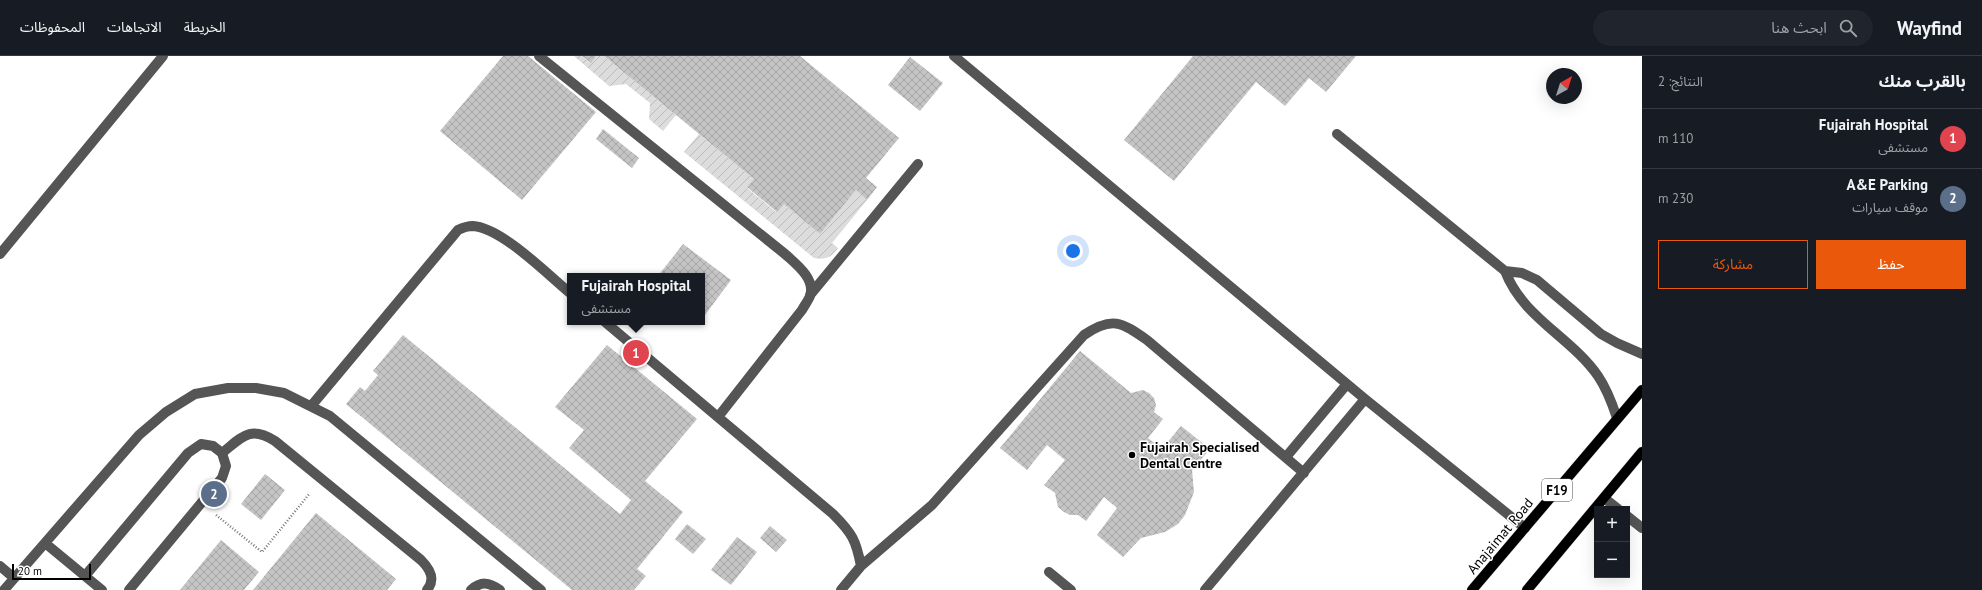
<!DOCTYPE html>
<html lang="ar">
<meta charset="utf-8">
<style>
:root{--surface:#171b24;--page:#20242c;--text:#f1f3f6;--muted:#9ea1a6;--line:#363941;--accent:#ea580c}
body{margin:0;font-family:"PT Sans","Noto Sans Arabic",sans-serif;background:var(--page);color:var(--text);direction:rtl}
.controls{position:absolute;right:12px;bottom:12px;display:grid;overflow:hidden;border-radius:0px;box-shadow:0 4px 16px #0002}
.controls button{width:36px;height:36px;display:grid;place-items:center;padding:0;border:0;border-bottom:1px solid var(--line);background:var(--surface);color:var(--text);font:20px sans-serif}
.compass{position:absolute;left:1546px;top:12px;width:36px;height:36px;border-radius:50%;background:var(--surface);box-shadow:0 4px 16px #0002;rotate:39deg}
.scale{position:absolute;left:12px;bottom:10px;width:79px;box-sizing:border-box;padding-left:4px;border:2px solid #000;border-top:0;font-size:11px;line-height:14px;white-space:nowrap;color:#000;-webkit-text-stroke:3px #fff;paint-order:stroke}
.you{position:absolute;left:1073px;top:195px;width:14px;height:14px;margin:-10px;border:3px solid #fff;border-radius:50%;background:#1a73e8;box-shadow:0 0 0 6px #1a73e833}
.badge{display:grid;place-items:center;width:26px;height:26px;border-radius:50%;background:var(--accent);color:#fff;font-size:13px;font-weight:700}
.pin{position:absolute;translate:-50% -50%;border:2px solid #fff;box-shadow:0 1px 4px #0006}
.popup{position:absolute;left:567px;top:217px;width:138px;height:52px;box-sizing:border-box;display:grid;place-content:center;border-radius:0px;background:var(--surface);filter:drop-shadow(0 1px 3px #0005);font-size:13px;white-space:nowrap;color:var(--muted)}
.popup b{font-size:15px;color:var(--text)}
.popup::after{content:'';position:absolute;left:50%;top:100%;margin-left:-8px;border:8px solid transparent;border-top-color:var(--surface)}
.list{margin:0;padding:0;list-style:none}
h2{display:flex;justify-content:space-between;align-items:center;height:52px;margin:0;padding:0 16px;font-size:17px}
h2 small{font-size:13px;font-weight:400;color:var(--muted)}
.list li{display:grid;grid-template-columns:26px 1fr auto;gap:12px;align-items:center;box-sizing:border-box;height:60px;padding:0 16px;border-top:1px solid var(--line)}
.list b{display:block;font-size:15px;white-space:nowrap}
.list p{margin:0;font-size:13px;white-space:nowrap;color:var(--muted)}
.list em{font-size:13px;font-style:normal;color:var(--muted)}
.actions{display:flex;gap:8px;padding:12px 16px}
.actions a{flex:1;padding:9px 0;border:1px solid var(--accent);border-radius:0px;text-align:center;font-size:14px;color:var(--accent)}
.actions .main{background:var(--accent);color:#fff}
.icon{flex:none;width:22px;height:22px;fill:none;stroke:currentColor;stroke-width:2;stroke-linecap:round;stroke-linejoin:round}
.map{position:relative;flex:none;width:1642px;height:534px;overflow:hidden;direction:ltr}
header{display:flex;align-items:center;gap:24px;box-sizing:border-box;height:56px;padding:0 20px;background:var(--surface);border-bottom:1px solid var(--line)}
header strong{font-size:19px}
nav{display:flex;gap:22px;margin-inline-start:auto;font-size:14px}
.search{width:280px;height:36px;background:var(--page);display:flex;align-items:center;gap:10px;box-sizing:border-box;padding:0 14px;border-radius:22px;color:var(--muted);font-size:15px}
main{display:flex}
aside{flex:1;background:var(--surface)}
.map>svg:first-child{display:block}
</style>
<header>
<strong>Wayfind</strong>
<div class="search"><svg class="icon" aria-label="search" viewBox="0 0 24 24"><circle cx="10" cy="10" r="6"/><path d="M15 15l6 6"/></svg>ابحث هنا</div>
<nav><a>الخريطة</a><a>الاتجاهات</a><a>المحفوظات</a></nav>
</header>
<main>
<aside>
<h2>بالقرب منك<small>النتائج: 2</small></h2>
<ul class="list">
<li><span class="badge" style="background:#e0444e">1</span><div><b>Fujairah Hospital</b><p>مستشفى</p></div><em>110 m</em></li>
<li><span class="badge" style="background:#5c6f8a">2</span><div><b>A&amp;E Parking</b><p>موقف سيارات</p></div><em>230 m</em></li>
</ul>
<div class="actions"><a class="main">حفظ</a><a>مشاركة</a></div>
</aside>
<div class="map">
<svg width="1642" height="534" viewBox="0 0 1642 534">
<defs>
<pattern id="garden-furrows" width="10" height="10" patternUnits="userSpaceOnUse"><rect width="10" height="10" fill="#dcdcdc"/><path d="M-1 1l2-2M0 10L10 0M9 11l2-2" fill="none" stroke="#bbb"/></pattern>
<pattern id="building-cross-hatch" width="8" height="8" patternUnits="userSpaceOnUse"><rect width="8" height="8" fill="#c4c4c4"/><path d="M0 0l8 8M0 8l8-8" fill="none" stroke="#a7a7a7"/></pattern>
</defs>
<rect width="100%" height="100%" fill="#fff"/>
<path fill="url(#garden-furrows)" d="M574,0H582L590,7L596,0H604L676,59L663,75L649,63L650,47L626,28L609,30Z
M699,78L754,123L747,132L776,156L784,148L820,178L856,134L867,144L832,187L838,192C831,202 825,204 814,202L684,96Z"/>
<path fill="url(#building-cross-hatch)" d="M503,0H528L596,56L522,144L440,75Z
M582,0H596L591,7Z
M604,0H800L899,82L866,122L877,131L867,144L856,134L820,178L784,148L777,156L747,131L754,123Z
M1193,0H1356L1326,36L1309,22L1285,50L1256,26L1174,125L1124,84Z
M910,1L943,27L920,55L888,29Z
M603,73L639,102L632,112L596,83Z
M683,188L731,224L702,263V220H658Z
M403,279L620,458L631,444L569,392L584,374L555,351L607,289L697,363L645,425L683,456L637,513L646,520L634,534H572L346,348L360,331L365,335L378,319L373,315Z
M1080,295L1131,337L1143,334L1149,337L1154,342L1156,349L1154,356L1163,363L1148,382L1162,393L1181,370L1210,393L1192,414L1194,436L1185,459L1178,468L1165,476L1141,482L1123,501L1097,479L1117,452L1104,441L1086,465L1078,459H1070L1064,456L1058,451L1055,437L1044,429L1065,404L1047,389L1027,414L1000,392Z
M265,418L285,434L261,464L241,448Z
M316,457L396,523L387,534H253Z
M687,468L706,483L693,498L675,483Z
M770,470L787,484L776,496L760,482Z
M737,481L757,496L731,529L711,514Z
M221,484L259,516L244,534H180Z"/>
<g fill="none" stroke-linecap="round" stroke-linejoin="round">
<g stroke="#dbdbdb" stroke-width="11">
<path id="major" d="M1472,534L1642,334
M1527,534L1642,396"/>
</g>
<path stroke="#777" stroke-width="2.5" stroke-dasharray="1 2" stroke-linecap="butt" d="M216,459L262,496L310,437"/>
<path stroke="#555" stroke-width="10" d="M539,0L785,198C796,208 816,223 810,240C808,245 804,250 802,254L718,361
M954,0L1365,343L1525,472
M1337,78L1505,215C1523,262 1571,281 1598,320C1607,333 1612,347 1617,362
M0,198L163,0
M1505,215L1522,217L1537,224L1601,278L1617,287L1642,298
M810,239L918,108
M605,266L833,458C852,477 856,484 861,510
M312,349L458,174C462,172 468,170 473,170C502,172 547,218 570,237
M222,397C242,381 250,369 275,385L421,504C430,513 436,523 427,534
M1286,401L1347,328
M1604,442L1618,453
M1627,460L1642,472
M45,487L102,534
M0,510L14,522
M1049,516L1071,534
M85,520L188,397L201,388L213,390L222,397L226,410L222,422L129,534
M4,534L139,379L166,356L195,338L228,332H256L284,337L330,360L541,534
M471,534C481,525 489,526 500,534
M841,534L861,510L932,449L1084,279C1112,260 1121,266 1147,284L1304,417
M1205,534L1365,343"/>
<use href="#major" stroke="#000" stroke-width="10"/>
</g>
<circle fill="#000" stroke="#fff" stroke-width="1.5" cx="1132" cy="399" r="4"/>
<g text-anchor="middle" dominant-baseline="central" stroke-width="3" stroke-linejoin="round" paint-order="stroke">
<rect fill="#fff" stroke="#4c4c4c" stroke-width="1" x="1542" y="423" width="30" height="22" rx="3"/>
<g font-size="13" font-weight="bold" fill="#000">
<text x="1557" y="434">F19</text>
</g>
<g font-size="14" font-weight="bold" fill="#000" stroke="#fff" text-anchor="start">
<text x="1140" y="391">Fujairah Specialised<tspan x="1140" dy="16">Dental Centre</tspan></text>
</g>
<g font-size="14" fill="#000" stroke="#fff">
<text transform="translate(1500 480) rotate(-50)">Anajaimat Road</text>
</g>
</g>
</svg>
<div class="controls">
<button>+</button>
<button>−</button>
</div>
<svg class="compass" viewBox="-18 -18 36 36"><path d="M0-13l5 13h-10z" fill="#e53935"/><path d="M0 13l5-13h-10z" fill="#9ea1a6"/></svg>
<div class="scale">20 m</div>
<div class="you"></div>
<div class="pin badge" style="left:636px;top:297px;background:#e0444e">1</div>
<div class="popup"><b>Fujairah Hospital</b>مستشفى</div>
<div class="pin badge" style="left:214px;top:438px;background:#5c6f8a">2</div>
</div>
</main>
